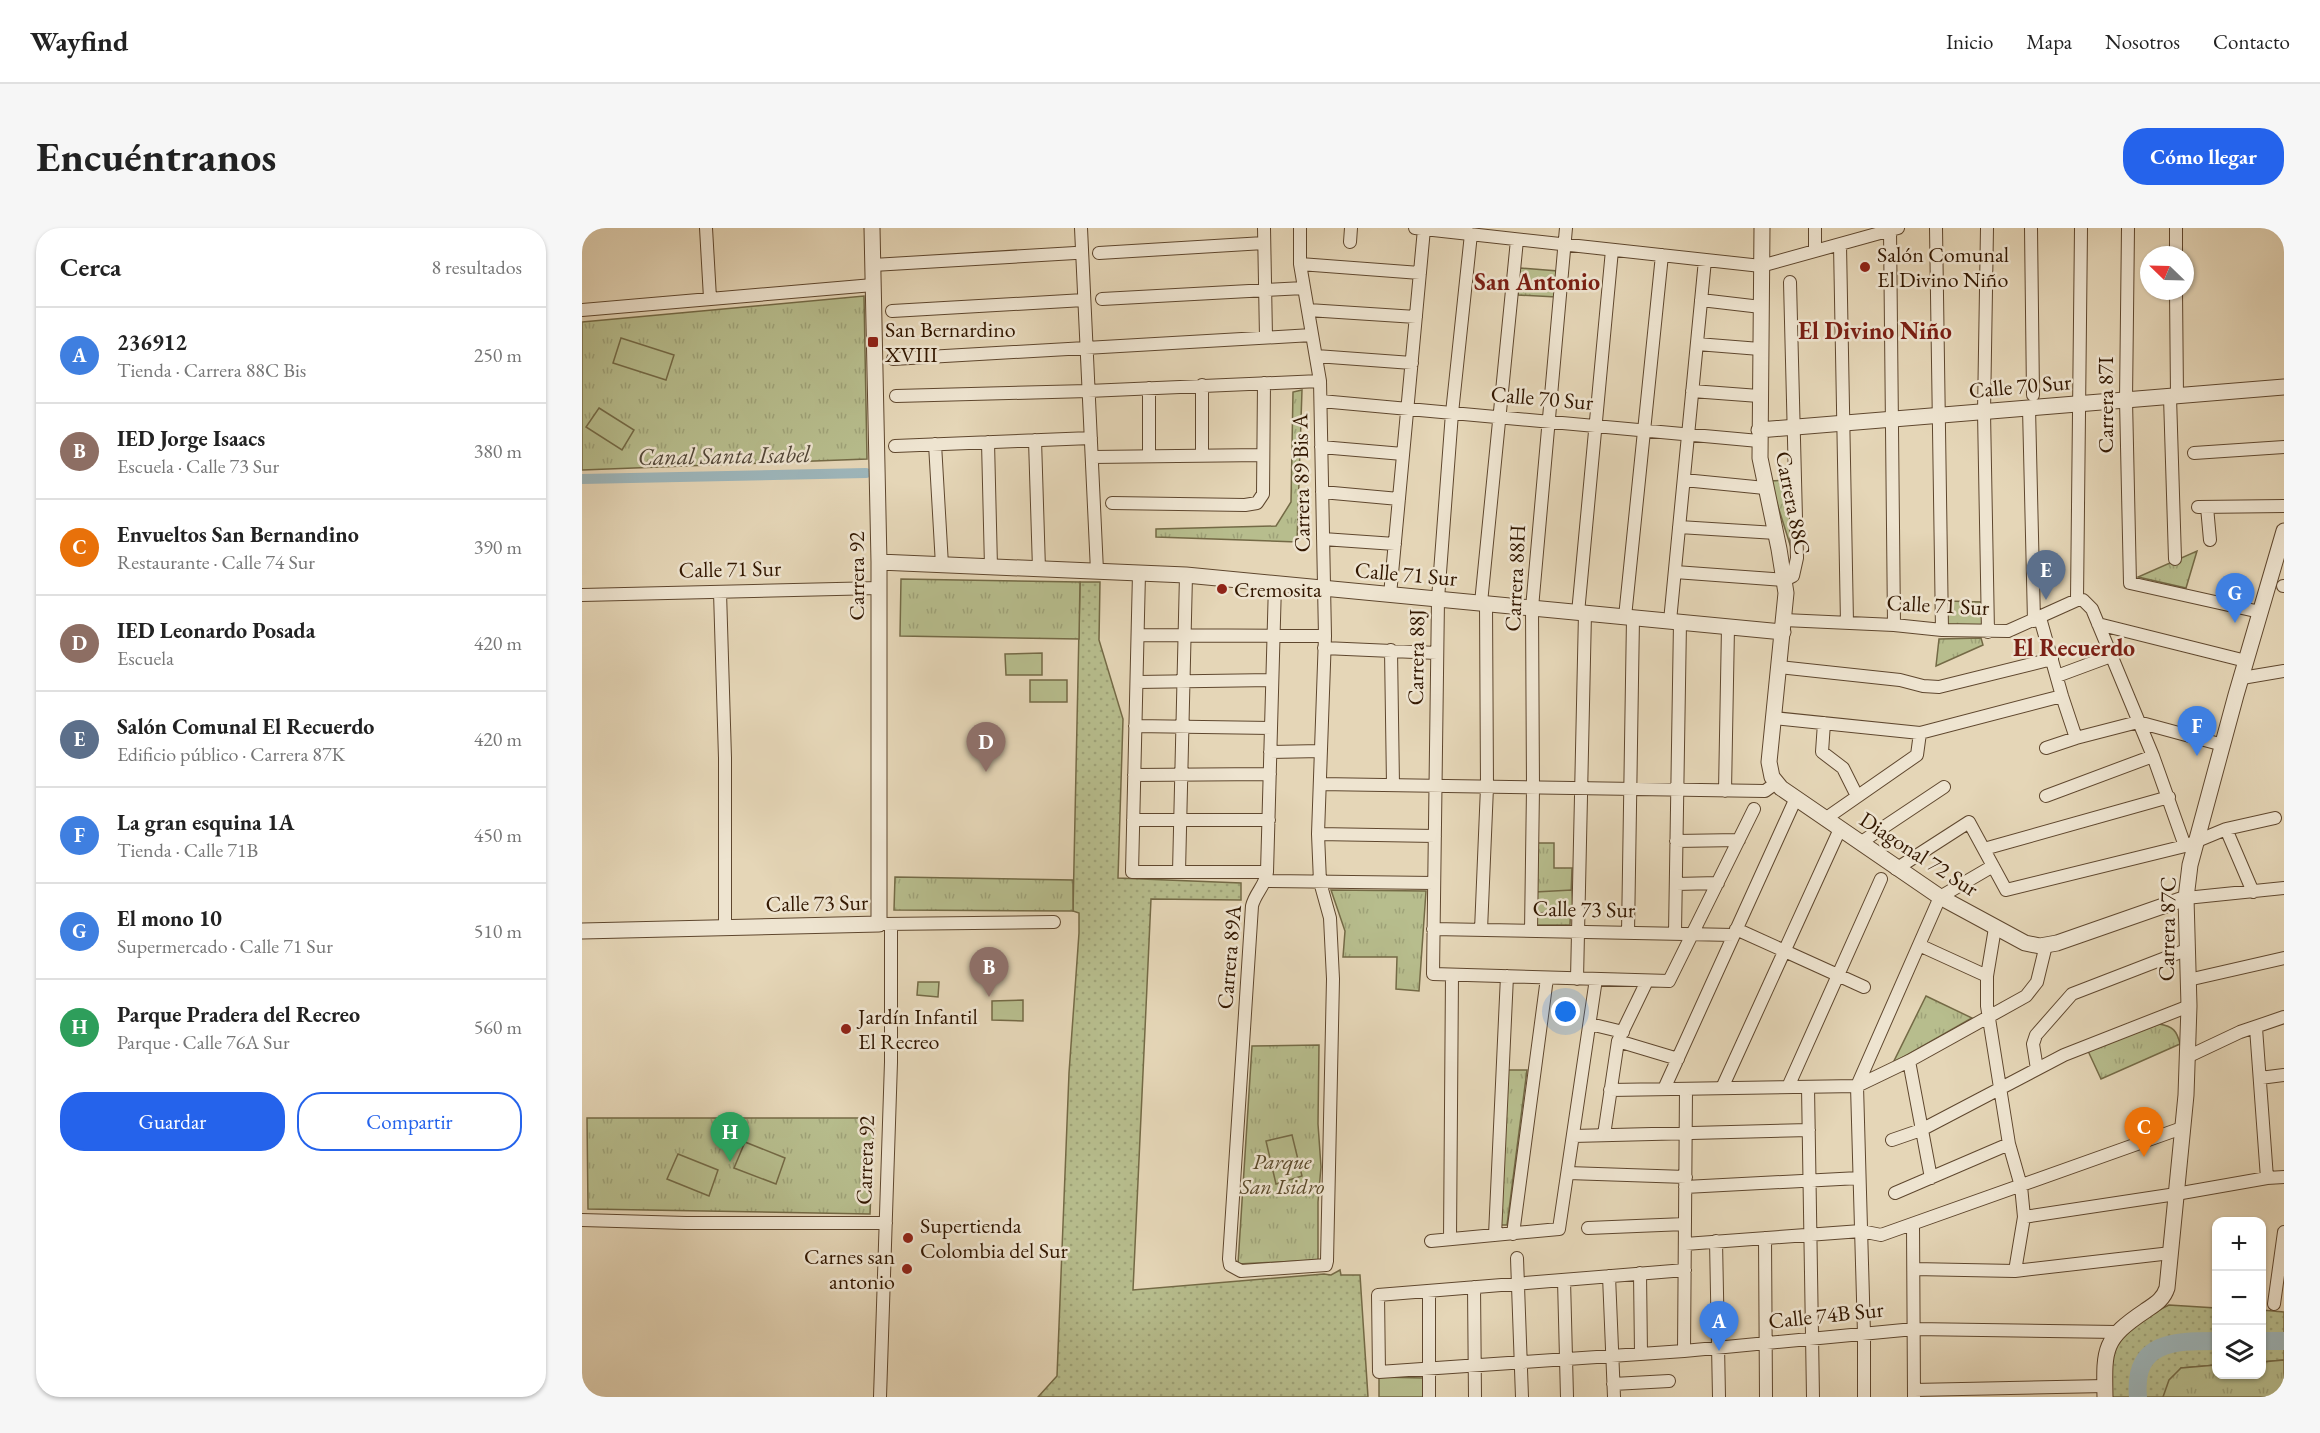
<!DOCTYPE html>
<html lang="es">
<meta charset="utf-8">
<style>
:root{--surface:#fff;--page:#f6f6f6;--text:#222;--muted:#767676;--line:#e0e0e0;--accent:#2563eb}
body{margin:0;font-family:"EB Garamond",serif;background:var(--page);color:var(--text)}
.controls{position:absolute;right:18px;bottom:18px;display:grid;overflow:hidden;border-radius:12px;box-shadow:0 2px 4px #0004}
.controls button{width:54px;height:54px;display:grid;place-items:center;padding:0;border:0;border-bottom:2px solid var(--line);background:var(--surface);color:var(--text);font:30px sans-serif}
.compass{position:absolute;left:1558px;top:18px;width:54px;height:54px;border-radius:50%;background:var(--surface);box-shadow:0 2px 4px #0004;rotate:293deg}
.you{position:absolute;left:984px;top:784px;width:21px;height:21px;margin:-15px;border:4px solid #fff;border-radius:50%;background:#1a73e8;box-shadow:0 0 0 9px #1a73e833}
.badge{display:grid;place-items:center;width:39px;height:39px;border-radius:50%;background:var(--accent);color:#fff;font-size:20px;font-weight:700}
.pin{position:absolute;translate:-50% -50px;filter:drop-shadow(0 2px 3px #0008)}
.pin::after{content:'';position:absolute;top:32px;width:21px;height:18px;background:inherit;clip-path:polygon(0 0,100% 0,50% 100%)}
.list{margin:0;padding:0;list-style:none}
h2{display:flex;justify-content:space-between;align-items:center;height:78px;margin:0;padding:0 24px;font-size:26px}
h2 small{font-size:20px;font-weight:400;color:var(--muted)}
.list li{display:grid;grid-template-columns:39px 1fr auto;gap:18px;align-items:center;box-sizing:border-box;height:96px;padding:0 24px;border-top:2px solid var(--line)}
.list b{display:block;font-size:22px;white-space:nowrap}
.list p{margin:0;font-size:20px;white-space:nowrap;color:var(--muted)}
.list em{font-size:20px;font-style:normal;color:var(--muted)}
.actions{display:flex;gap:12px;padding:18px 24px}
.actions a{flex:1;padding:14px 0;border:2px solid var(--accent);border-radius:24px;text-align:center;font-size:21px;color:var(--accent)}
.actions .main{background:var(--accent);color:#fff}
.icon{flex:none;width:33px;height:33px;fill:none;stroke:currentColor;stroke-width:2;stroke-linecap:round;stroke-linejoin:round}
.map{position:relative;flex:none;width:1702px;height:1169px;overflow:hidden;border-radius:24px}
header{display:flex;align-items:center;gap:36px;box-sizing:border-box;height:84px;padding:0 30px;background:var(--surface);border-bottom:2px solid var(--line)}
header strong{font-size:28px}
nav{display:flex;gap:33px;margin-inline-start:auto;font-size:21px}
.intro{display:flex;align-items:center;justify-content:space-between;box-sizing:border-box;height:144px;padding:0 36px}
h1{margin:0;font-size:42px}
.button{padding:15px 27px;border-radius:24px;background:var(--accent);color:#fff;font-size:21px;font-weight:700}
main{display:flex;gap:36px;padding:0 36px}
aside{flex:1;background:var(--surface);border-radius:24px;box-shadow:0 2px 4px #0004}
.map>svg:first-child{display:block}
</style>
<header>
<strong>Wayfind</strong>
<nav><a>Inicio</a><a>Mapa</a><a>Nosotros</a><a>Contacto</a></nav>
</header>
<div class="intro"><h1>Encuéntranos</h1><a class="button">Cómo llegar</a></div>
<main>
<aside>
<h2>Cerca<small>8 resultados</small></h2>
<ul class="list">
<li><span class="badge" style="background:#3f7fe0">A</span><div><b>236912</b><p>Tienda · Carrera 88C Bis</p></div><em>250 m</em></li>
<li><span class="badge" style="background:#8d6e63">B</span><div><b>IED Jorge Isaacs</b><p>Escuela · Calle 73 Sur</p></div><em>380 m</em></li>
<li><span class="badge" style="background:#e8710a">C</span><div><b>Envueltos San Bernandino</b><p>Restaurante · Calle 74 Sur</p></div><em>390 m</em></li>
<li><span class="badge" style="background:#8d6e63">D</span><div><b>IED Leonardo Posada</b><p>Escuela</p></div><em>420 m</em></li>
<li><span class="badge" style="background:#5c6f8a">E</span><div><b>Salón Comunal El Recuerdo</b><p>Edificio público · Carrera 87K</p></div><em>420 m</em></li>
<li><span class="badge" style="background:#3f7fe0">F</span><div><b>La gran esquina 1A</b><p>Tienda · Calle 71B</p></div><em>450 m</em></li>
<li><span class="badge" style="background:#3f7fe0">G</span><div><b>El mono 10</b><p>Supermercado · Calle 71 Sur</p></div><em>510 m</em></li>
<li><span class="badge" style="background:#2e9e5b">H</span><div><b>Parque Pradera del Recreo</b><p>Parque · Calle 76A Sur</p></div><em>560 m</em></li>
</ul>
<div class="actions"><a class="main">Guardar</a><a>Compartir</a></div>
</aside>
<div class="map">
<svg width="1702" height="1169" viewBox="0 0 1702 1169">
<defs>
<pattern id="grass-dots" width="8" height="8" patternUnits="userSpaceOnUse" patternTransform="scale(1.5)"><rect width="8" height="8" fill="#b7bd8d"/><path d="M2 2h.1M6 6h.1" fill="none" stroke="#9ea278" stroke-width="1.8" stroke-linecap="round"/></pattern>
<pattern id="park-tufts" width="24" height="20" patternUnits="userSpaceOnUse" patternTransform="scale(1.5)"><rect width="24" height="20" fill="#b7bd8d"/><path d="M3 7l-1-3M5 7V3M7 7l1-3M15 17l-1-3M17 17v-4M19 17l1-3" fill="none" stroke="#9ea278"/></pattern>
</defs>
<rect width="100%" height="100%" fill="#e5d6b7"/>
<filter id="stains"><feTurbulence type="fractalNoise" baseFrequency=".00333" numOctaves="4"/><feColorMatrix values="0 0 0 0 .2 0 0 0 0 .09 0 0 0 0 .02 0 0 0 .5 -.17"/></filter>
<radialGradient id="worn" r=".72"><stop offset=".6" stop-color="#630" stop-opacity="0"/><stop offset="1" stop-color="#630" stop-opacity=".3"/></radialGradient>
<path fill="url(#grass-dots)" stroke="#746a46" stroke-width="1.5" d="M498,354H518L517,412L541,491L536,650L659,655V672L569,671L551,1062L742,1046L749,1047L758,1042L759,1047H778L786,1169H456L475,1148L487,845L497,705V685L491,683Z
M1587,1077L1634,1080V1137L1599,1140L1581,1169H1527C1528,1158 1527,1129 1531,1121C1538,1102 1570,1085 1587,1077Z
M1680,1082L1702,1084V1132L1680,1134Z"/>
<path fill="url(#park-tufts)" stroke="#746a46" stroke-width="1.5" d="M938,40L976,43L974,69L936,67Z
M282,68L285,231L0,242V94Z
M720,162L715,314L574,309V301L694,298L709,274L711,164Z
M1208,252L1211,326L1188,253Z
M1615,323L1604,360L1556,349Z
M319,351L498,354L497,411L318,408Z
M1365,373L1400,374L1401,399H1365Z
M1399,410L1401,417L1354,438L1357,411Z
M955,615H972V640H990L988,697H953Z
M313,649L491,652V683L312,682Z
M749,662L844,663L837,763L814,761L815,729H761L763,703Z
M336,754H357L356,769L335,767Z
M1344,768L1390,790L1311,835Z
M1577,796C1591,798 1595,803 1598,816L1519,851L1506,823Z
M737,817L736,896L739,939L736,974V1032L656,1036L670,818Z
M924,842H945L925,997H916Z
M5,890H292L288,986L6,981Z
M1702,1132V1169H1581L1587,1152L1599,1140L1634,1137V1146H1680V1134Z"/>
<path fill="#b7bd8d" stroke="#746a46" stroke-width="1.5" d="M39,110L92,127L84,152L31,135Z
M17,180L52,202L40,222L4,199Z
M460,425V447H424L423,426Z
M448,452H485V474H448Z
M990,662L991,683L954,685L953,664Z
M441,772V793L410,792V773Z
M710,907L720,948L694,956L684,913Z
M163,914L203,930L194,956L152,940Z
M96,926L136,942L127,968L85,951Z
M797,1149L842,1150L841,1169H797Z"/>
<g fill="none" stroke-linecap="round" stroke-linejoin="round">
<path stroke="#9db6bb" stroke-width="10" d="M0,251L284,245"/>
<path stroke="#9db6bb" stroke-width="18" d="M1680,1113H1702
M1556,1169C1551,1113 1592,1113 1634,1113"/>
<g stroke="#5f472e" stroke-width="14">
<path id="minor" d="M124,0L128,70
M499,0L515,343
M682,0L684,109
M833,0L1179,38L1316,0
M1354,0L1360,402
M1405,0L1402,184L1406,404
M1449,0L1451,167
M1546,0L1544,172L1548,355L1678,384
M1594,0V27
M1308,2L1312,397
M889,6L870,185L856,371L851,746L1087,753L1172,581
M768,14L769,0
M1258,17L1265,395
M1233,23V0
M517,25L682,15
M718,36L838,45
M291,37L493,25
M1594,63L1595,168
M520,71L722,60
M1119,72L1179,79
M0,82L291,57
M726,82L834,89
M310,83L502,72
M1115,116L1178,121
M734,128L830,135
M311,131L730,107
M567,160V228
M1110,163L1177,168
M314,168L506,163L738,153
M1588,169L1593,331
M739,173L1177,213
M1447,180L1452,393
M453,212L457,341
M406,214L409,339
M353,216L360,337
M313,218L509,210
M739,219L821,226
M1612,225L1702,219
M620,227V157
M510,229L681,227
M1102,252L1183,260
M740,264L817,271
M530,275L663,277L675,275L681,266L682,155
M1616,279L1702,278
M1625,279L1628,312
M1097,299L1194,305
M741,311L813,316
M1093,344L1203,352L1211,348L1215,330L1208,54
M557,345L550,644H685
M693,356L685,644C684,657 673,665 670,678L647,1031L648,1037L659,1043L744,1037L745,1033L751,751L748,690L738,654L736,606L743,408L738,153L718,36V0
M1701,358H1702
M138,364L143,530V700
M0,367L297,360
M808,367L842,1
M1495,372L1499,0
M899,375L935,12
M996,385L1030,22
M1043,389L1080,27
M1458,390L1480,468L1494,510
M1202,392L1312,397L1360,402L1426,403L1495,372H1501L1510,381L1571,528L1603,618
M1088,393L1123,32
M1516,396L1664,433
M556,407L743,408
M742,420L855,425
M809,422L811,557
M1197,439L1318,452L1341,458L1357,459L1470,431
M1475,448L1529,428
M1660,450L1702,443
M555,454L690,452
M1192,490L1338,505L1480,468
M1242,495L1240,524L1261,540L1275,568
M553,498L689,500
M1464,520L1494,510L1556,494L1641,517
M688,524L739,523
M552,547L688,546
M738,556L1183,563L1194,555
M1143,563L1146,399
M1464,568L1571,528
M1243,591L1335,527L1338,505
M551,592H687
M1644,601L1671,664
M736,606L853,608
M1094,613L1157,612
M1278,615L1362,559
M1402,621L1587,569
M1314,641L1387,594L1424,662L1603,618L1644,601L1693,590
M597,644L604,347
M684,653L852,655
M1094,656L1136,655
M1604,670L1702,660
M301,696L472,694
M1413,700L1405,748V778L1427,916L1439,958L1442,989L1433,1043
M851,701L1152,707
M1154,701L1282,759
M899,702L905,559L904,376
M949,703L951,560L950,380L984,0
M1046,705L1051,390
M1093,705L1098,394
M1337,717L1405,748
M995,751L1003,385
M1606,752L1702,730
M1008,796L1041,804
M1674,800L1685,950
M1036,813L1096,831
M1605,829L1658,804L1702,789
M1327,833L1349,950
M1455,841L1451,816L1454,807L1490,766L1604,722
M1678,850L1702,847
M1206,859L1299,651
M1226,859L1231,1169
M1140,860L1258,601
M1082,861L1214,570
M1028,862L1275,858L1327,833L1444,768L1455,754L1464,717
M1022,907L1036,813L1065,753
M991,908L1227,902
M1310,912L1339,902L1482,827L1607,778
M986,945L1104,949
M1103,959L1277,950
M1313,965L1427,916
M1442,989L1594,966L1685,950L1702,949
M0,992L104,995H304
M1331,996L1332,1168
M1006,1000L1103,996
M931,1006L965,750
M913,1007L925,748
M1183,1010L1184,1169
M868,1011L870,747
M849,1013L977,1001L1014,751
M1134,1013L1137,1169
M1103,1016L1279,1003L1299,1007L1600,900
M935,1030L940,1169
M1332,1041L1433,1043L1589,1025
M1103,1042L796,1067L797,1144L1102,1123L1332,1101L1535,1104
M1058,1045L1059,1126
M1027,1048L1032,1169
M982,1052L985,1169
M892,1059L893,1169
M847,1063V1169
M1692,1076L1702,1004
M1102,1123L1104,861
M1031,1156L1087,1153
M1332,1162L1523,1158
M298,1169L309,834V696
M1282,1169V1106L1275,858L1358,669L1411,638"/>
</g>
<g stroke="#5f472e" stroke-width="17">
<path id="tertiary" d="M1180,0L1178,230L1197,321L1204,365L1187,534L1190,549L1199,560L1358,669L1443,715L1458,718L1475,715L1604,670
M1177,202L1702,159
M297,334L604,347L1201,404
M0,703L297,696V334L290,0
M1523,1169C1522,1121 1521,1111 1563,1083C1573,1076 1581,1072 1585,1060L1604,867L1607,778L1604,670L1608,637L1654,467L1702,303"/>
</g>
<use href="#minor" stroke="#eee4d0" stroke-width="12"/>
<use href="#tertiary" stroke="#eee4d0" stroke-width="15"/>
</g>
<g fill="#8f2418" stroke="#eee4d0" stroke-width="2">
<circle cx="1283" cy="39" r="6"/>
<rect x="285" y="108" width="12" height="12" rx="3"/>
<circle cx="640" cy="361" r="6"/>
<circle cx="264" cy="801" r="6"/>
<circle cx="326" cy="1010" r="6"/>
<circle cx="325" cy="1041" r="6"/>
</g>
<g text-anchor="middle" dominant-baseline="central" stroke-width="5" stroke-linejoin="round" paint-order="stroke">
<g font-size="22" fill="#321700" stroke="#eee4d0" text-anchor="start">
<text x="1295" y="26">Salón Comunal<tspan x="1295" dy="25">El Divino Niño</tspan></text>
<text x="303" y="101">San Bernardino<tspan x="303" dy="25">XVIII</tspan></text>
<text x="652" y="361">Cremosita</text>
<text x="276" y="788">Jardín Infantil<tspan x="276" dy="25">El Recreo</tspan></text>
<text x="338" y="997">Supertienda<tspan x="338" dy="25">Colombia del Sur</tspan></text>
<text x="313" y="1028" text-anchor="end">Carnes san<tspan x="313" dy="25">antonio</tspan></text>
</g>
<g font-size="22" fill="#321700" stroke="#eee4d0">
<text transform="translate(1438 158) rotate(-5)">Calle 70 Sur</text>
<text transform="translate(960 170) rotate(5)">Calle 70 Sur</text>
<text transform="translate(1523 177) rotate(-90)">Carrera 87I</text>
<text transform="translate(719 255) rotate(-91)">Carrera 89 Bis A</text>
<text transform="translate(1211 275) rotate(79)">Carrera 88C</text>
<text transform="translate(148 341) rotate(-1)">Calle 71 Sur</text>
<text transform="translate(824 346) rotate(5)">Calle 71 Sur</text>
<text transform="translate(274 348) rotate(-90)">Carrera 92</text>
<text transform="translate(933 350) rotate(-87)">Carrera 88H</text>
<text transform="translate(1356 377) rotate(3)">Calle 71 Sur</text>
<text transform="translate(834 429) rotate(-89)">Carrera 88J</text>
<text transform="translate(1337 626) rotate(33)">Diagonal 72 Sur</text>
<text transform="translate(235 675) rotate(-1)">Calle 73 Sur</text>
<text transform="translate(1002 681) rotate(1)">Calle 73 Sur</text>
<text transform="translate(1585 701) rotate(-89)">Carrera 87C</text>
<text transform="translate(647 729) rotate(-85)">Carrera 89A</text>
<text transform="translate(283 932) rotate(-88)">Carrera 92</text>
<text transform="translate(1244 1087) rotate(-6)">Calle 74B Sur</text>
</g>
<g font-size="22" font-style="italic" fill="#5a492a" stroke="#eee4d0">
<text x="700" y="933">Parque<tspan x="700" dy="25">San Isidro</tspan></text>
</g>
<g font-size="24" font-weight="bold" fill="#7a1f14" stroke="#eee4d0">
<text x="955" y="53">San Antonio</text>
<text x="1293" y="102">El Divino Niño</text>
<text x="1492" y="419">El Recuerdo</text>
</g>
<g font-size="24" font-style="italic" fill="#524738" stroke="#eee4d0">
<text transform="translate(142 227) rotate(-1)">Canal Santa Isabel</text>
</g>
</g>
<rect width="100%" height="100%" filter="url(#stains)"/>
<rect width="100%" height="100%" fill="url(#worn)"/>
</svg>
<div class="controls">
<button>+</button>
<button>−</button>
<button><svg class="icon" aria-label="layers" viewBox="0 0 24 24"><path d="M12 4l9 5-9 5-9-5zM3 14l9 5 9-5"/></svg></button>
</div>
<svg class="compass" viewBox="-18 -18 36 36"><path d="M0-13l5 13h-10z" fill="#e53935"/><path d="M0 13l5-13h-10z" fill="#767676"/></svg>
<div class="you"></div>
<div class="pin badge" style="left:1137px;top:1123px;background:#3f7fe0">A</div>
<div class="pin badge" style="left:407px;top:769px;background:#8d6e63">B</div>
<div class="pin badge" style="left:1562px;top:929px;background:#e8710a">C</div>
<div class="pin badge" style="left:404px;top:544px;background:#8d6e63">D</div>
<div class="pin badge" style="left:1464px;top:372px;background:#5c6f8a">E</div>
<div class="pin badge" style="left:1615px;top:528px;background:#3f7fe0">F</div>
<div class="pin badge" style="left:1653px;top:395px;background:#3f7fe0">G</div>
<div class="pin badge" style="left:148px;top:934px;background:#2e9e5b">H</div>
</div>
</main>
